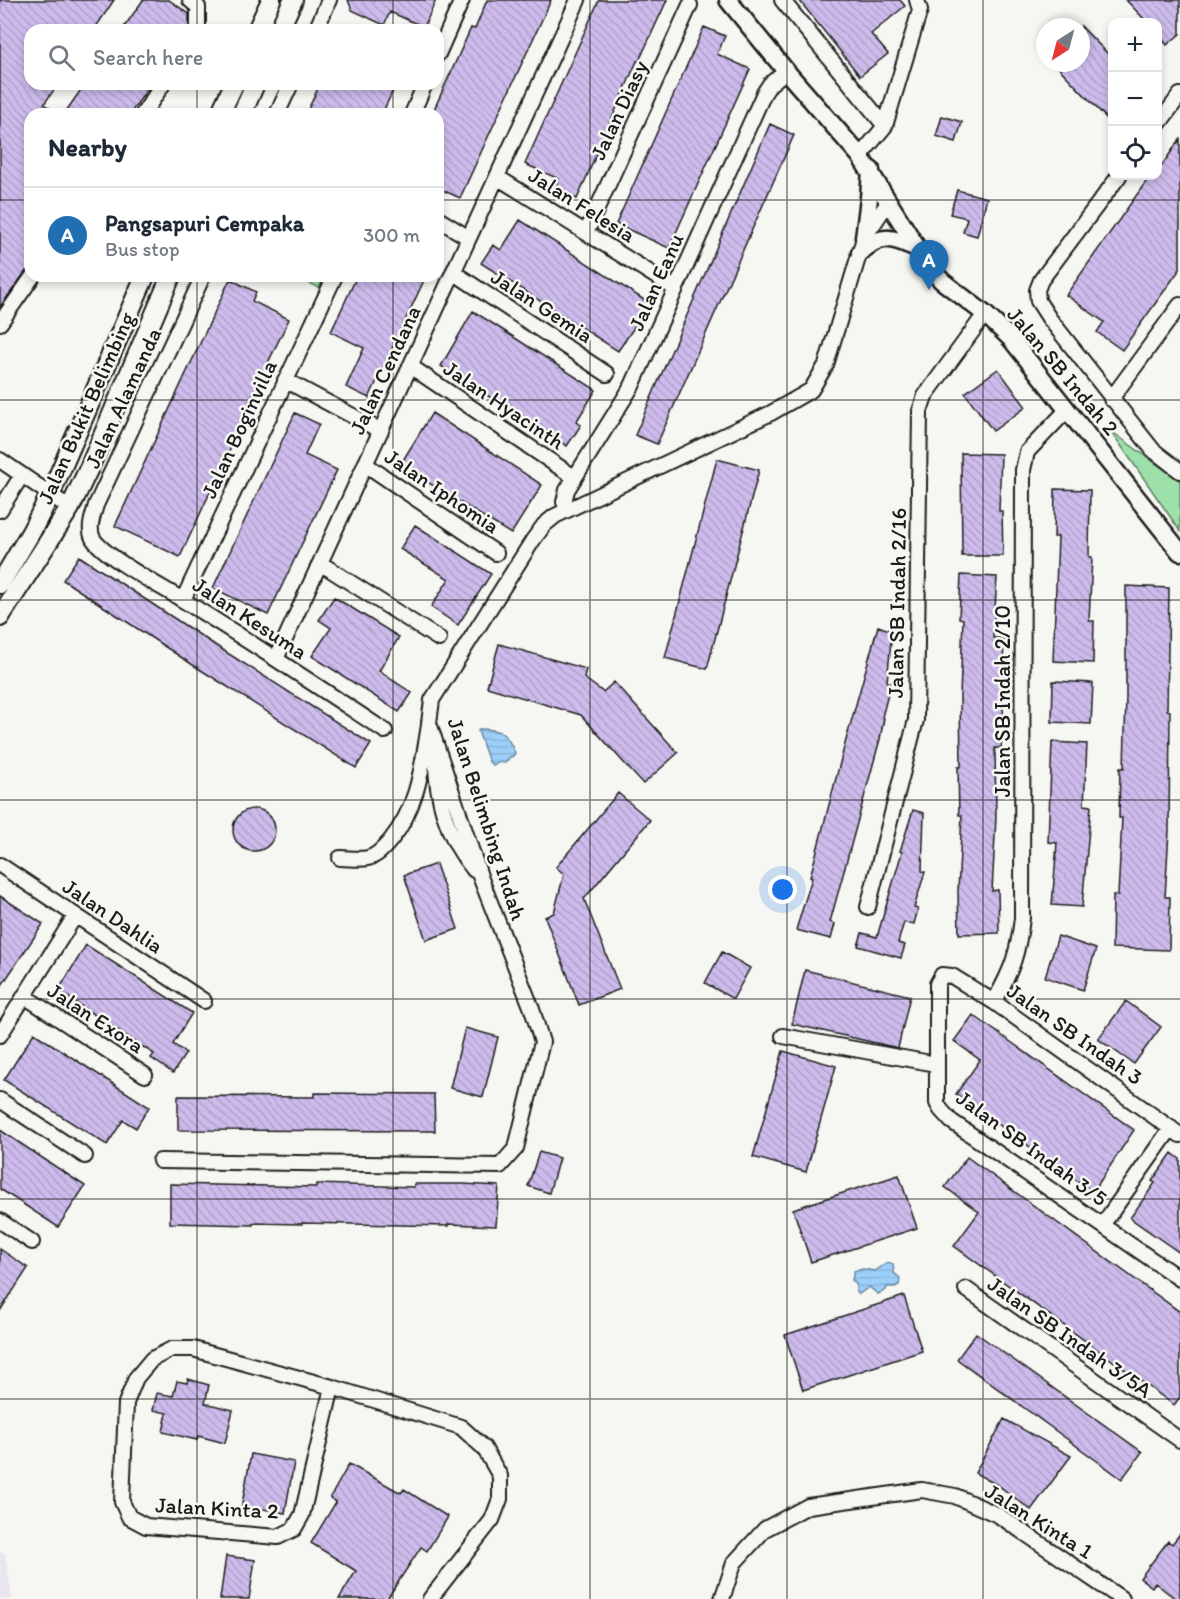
<!DOCTYPE html>
<meta charset="utf-8">
<style>
:root{--surface:#fff;--page:#f6f6f7;--text:#1f2937;--muted:#747a83;--line:#e0e1e3;--accent:#1f6fb2}
body{margin:0;font-family:Itim,sans-serif;background:var(--page);color:var(--text)}
.controls{position:absolute;right:18px;top:18px;display:grid;overflow:hidden;border-radius:12px;box-shadow:0 3px 9px #0003}
.controls button{width:54px;height:54px;display:grid;place-items:center;padding:0;border:0;border-bottom:2px solid var(--line);background:var(--surface);color:var(--text);font:30px sans-serif}
.compass{position:absolute;left:1036px;top:18px;width:54px;height:54px;border-radius:50%;background:var(--surface);box-shadow:0 3px 9px #0003;rotate:216deg}
.you{position:absolute;left:783px;top:890px;width:21px;height:21px;margin:-15px;border:4px solid #fff;border-radius:50%;background:#1a73e8;box-shadow:0 0 0 9px #1a73e833}
.badge{display:grid;place-items:center;width:39px;height:39px;border-radius:50%;background:var(--accent);color:#fff;font-size:20px;font-weight:700}
.pin{position:absolute;translate:-50% -50px;filter:drop-shadow(0 2px 3px #0008)}
.pin::after{content:'';position:absolute;top:32px;width:21px;height:18px;background:inherit;clip-path:polygon(0 0,100% 0,50% 100%)}
.list{margin:0;padding:0;list-style:none}
h2{display:flex;justify-content:space-between;align-items:center;height:78px;margin:0;padding:0 24px;font-size:26px}
h2 small{font-size:20px;font-weight:400;color:var(--muted)}
.list li{display:grid;grid-template-columns:39px 1fr auto;gap:18px;align-items:center;box-sizing:border-box;height:96px;padding:0 24px;border-top:2px solid var(--line)}
.list b{display:block;font-size:22px;white-space:nowrap}
.list p{margin:0;font-size:20px;white-space:nowrap;color:var(--muted)}
.list em{font-size:20px;font-style:normal;color:var(--muted)}
.icon{flex:none;width:33px;height:33px;fill:none;stroke:currentColor;stroke-width:2;stroke-linecap:round;stroke-linejoin:round}
.map{position:relative;flex:none;width:1180px;height:1599px;overflow:hidden}
.search{position:absolute;background:var(--surface);box-shadow:0 3px 9px #0003;left:24px;top:24px;width:420px;height:66px;display:flex;align-items:center;gap:15px;box-sizing:border-box;padding:0 21px;border-radius:18px;color:var(--muted);font-size:22px}
.panel{position:absolute;background:var(--surface);box-shadow:0 3px 9px #0003;left:24px;top:108px;width:420px;height:174px;border-radius:18px}
.map>svg:first-child{display:block}
</style>
<div class="map">
<svg width="1180" height="1599" viewBox="0 0 1180 1599">
<defs>
<pattern id="water-rules" width="6" height="5" patternUnits="userSpaceOnUse" patternTransform="scale(1.5)"><rect width="6" height="5" fill="#9cd0fa"/><path d="M0 2.5h6" fill="none" stroke="#86b2d6"/></pattern>
<pattern id="building-back-hatch" width="6" height="6" patternUnits="userSpaceOnUse" patternTransform="scale(1.5)"><rect width="6" height="6" fill="#cdbbec"/><path d="M-1 5l2 2M0 0l6 6M5-1l2 2" fill="none" stroke="#afa0ca"/></pattern>
</defs>
<rect width="100%" height="100%" fill="#f6f6f2"/>
<filter id="ink" filterUnits="userSpaceOnUse"><feTurbulence type="fractalNoise" baseFrequency=".0167" numOctaves="2"/><feDisplacementMap in="SourceGraphic" scale="12" xChannelSelector="R" yChannelSelector="G"/><feConvolveMatrix kernelMatrix="1 2 1 2 8 2 1 2 1" color-interpolation-filters="sRGB"/></filter>
<g filter="url(#ink)">
<path fill="#eae4f0" d="M0,1552L5,1553L12,1599H0Z"/>
<path fill="#9de0aa" stroke="#5c7e63" stroke-width="1.5" d="M295,276H325L319,288Z
M1111,431L1180,481V531Z"/>
<path fill="url(#water-rules)" stroke="#6988a1" stroke-width="1.5" d="M480,729C502,729 507,734 515,753L513,756L510,757L505,763L499,762L493,765L489,762L478,731Z
M887,1263L893,1264L894,1273L900,1278L899,1285L895,1287H887L886,1290L878,1294L869,1287L859,1294L856,1291V1284L852,1280L854,1271L863,1269L875,1271Z"/>
<path fill="url(#building-back-hatch)" stroke="#1c1c1c" stroke-width="1.5" d="M0,0H114L94,30H30V84H58L44,104L59,114H30V268L26,271L0,307Z
M143,0H169L189,14V30H122Z
M348,0H436L424,27L390,12L384,25L352,10Z
M487,0H551L460,198L438,188V114H432L471,28L475,29Z
M599,0H667L639,61H637L577,199L554,189L559,179L525,164Z
M799,0H900L905,6L871,34L888,54L860,76Z
M1126,0H1180V34L1167,45L1158,34V22H1147Z
M1081,26L1113,59V125L1054,63H1081Z
M704,27L725,36L717,54L750,69L669,248L616,224Z
M85,84H151L130,114H64Z
M320,84H396L382,114H306Z
M942,116L962,122L956,142L936,136Z
M770,124L794,135L657,444L635,435Z
M1180,139V269L1122,350L1097,332L1104,322L1066,295L1150,176H1158V171Z
M957,190L987,198L977,236L963,232L967,218L950,214Z
M520,220L652,305L637,327L635,326L618,351L481,263L493,245L501,250Z
M357,276H426L369,398L346,387L364,348L331,332Z
M230,279L256,292L252,301L289,319L230,442L233,443L180,557L115,526Z
M473,311L596,390L576,422L581,425L567,446L441,366Z
M998,369L1026,407L993,431L965,393Z
M295,413L319,424L305,455L337,470L268,615L213,588Z
M432,413L542,485L511,534L400,465Z
M961,453L1001,454L999,511H1002L1003,556H962Z
M717,459L759,470L707,669L665,658Z
M1055,489L1090,490L1089,557H1092L1089,621H1094L1093,663L1053,661L1058,537H1054Z
M415,525L491,574L458,625L431,607L449,579L400,549Z
M79,556L221,649L371,744L356,768L193,665L63,580Z
M961,575L997,577L993,638H1004L1002,697L1004,720L1001,748H995L996,817L992,891L998,890L999,933L959,934L958,891L962,815H959L958,767H961L960,697L963,619L959,618Z
M1126,586L1169,588L1167,710L1170,711L1169,831L1165,897H1170L1169,950L1112,948L1113,895L1118,896L1122,818H1119L1120,768H1124L1126,696Z
M334,597L399,637L379,671L412,693L399,712L312,656L331,628L319,620Z
M878,626L892,631L887,682L891,683L882,717L884,718L880,739L830,922L835,924L831,939L796,930L812,878L810,877L846,740Z
M499,644L586,669L584,678L603,692L614,682L678,753L643,784L581,715L487,687Z
M1053,681L1093,683L1091,724L1052,722Z
M1052,742L1087,744L1084,805L1091,806L1082,907L1052,905L1057,843L1048,842Z
M618,793L650,820L584,899L620,989L579,1005L545,917L554,913L564,874L556,867Z
M233 830a21 21 0 1 1 42 0a21 21 0 1 1-42 0Z
M913,810L924,813L922,871L925,872L914,908L918,909L914,924L904,922L898,943L905,945L901,958L858,946L862,933L877,937L902,852L900,851Z
M436,864L458,929L426,940L404,875Z
M0,896L43,924L0,988Z
M1058,936L1096,949L1083,990L1045,977Z
M86,945L192,1013L173,1044L186,1053L173,1073L151,1058L154,1054L58,991Z
M722,952L750,968L733,999L705,983Z
M805,970L910,996L898,1048L792,1024Z
M1126,1001L1161,1027L1134,1064L1098,1039Z
M973,1015L1134,1130L1093,1192L956,1094L980,1060L954,1041Z
M465,1028L498,1037L483,1097L450,1088Z
M34,1033L149,1107L136,1128L123,1120L107,1145L4,1080Z
M783,1051L836,1066L806,1172L753,1157Z
M314,1093L434,1094L435,1131L178,1130V1096L314,1097Z
M0,1130L85,1186L58,1227L0,1189Z
M539,1152L559,1158L549,1193L528,1186Z
M1172,1153L1180,1159V1253L1130,1218L1155,1183L1152,1181Z
M967,1157L1180,1312V1397L1174,1405L954,1246L979,1212L945,1187Z
M899,1175L917,1228L811,1262L793,1209Z
M170,1184L316,1187V1184L414,1187V1184H463L499,1186L496,1226L448,1224V1226L302,1223V1224L253,1223V1225L170,1223Z
M0,1249L28,1268L0,1311Z
M904,1296L922,1351L803,1390L785,1335Z
M976,1333L1142,1452L1122,1479L957,1359Z
M188,1379L209,1385L205,1403L233,1410L225,1443L198,1436L197,1440L163,1432L167,1413L153,1410L157,1393L173,1396L177,1381L187,1383Z
M1004,1419L1071,1456L1031,1510L999,1486L975,1473Z
M251,1454L294,1462L285,1513L258,1508L257,1513L241,1510Z
M349,1464L401,1493L404,1489L448,1517L427,1551L421,1547L387,1599H339L356,1571L311,1543L336,1502L330,1498Z
M1180,1534V1599H1176L1155,1583L1152,1587L1140,1578L1168,1541L1172,1544Z
M226,1556L255,1560L249,1599H220Z"/>
<g fill="none" stroke-linecap="round" stroke-linejoin="round">
<g stroke="#1c1c1c" stroke-width="18">
<path id="minor" d="M190,0L198,7V30
M782,0L885,126
M316,30L329,0
M438,54L462,0
M143,114L163,84
M277,114L291,84
M412,114L425,84
M1158,125L1180,95
M860,156L885,126L920,10L917,0
M1119,176L1041,280L1037,290L1038,301L1049,318L1153,450L1180,471
M497,177L676,289
M438,219L469,238
M586,233L690,5
M453,272L607,374
M203,276L96,505C93,516 87,530 94,540C107,558 160,586 181,599C250,641 317,686 385,731
M0,323L33,276
M410,366L574,477
M285,380L381,431
M1111,399L1180,305
M0,460L70,508
M365,464L496,553
M0,510L22,475
M567,510L564,502L567,490L632,386L764,93L770,84L786,71
M320,563L439,639
M183,600L335,276
M276,659L578,0
M436,755C435,795 447,839 474,870
M340,858C349,858 360,860 368,858C377,856 384,848 390,841C418,807 422,767 429,725
M0,865L204,1001
M868,907L916,720L920,411L925,396L985,314
M24,996L145,1075
M994,1002C1012,970 1018,954 1022,918L1023,470L1027,452L1067,410
M0,1035L75,916
M783,1036L936,1064
M0,1100L85,1156
M1180,1135L994,1002L952,976L942,975L937,984V1103L941,1110L951,1121L1180,1279
M160,1161L500,1166L516,1148L542,1042L532,1009L481,879L429,723L432,700L533,540L544,525L555,516L771,413L811,390L826,365L864,238L889,201
M0,1221L32,1242
M1103,1224L1171,1128
M966,1289L1180,1440
M332,1387L302,1515L294,1529L278,1537L146,1526L129,1517L122,1502L126,1403L136,1378L152,1359L172,1349H193L332,1387L461,1427L484,1448L500,1476V1499L492,1520L430,1599
M722,1599L734,1563L765,1529L808,1506L922,1490L955,1496L998,1515L1122,1599"/>
</g>
<g stroke="#1c1c1c" stroke-width="21">
<path id="tertiary" d="M728,0L786,71L860,156L929,267L942,281L985,314L1011,339L1180,552
M864,238L869,198L871,170
M860,253C881,233 891,237 916,248"/>
</g>
<g stroke="#1c1c1c" stroke-width="22">
<path id="secondary" d="M257,30L271,0
M279,30L293,0
M220,114L234,84
M242,114L255,84
M0,584L31,532L50,495L145,276
M0,617L70,508L90,466L171,276"/>
</g>
<use href="#minor" stroke="#f6f6f2" stroke-width="14"/>
<use href="#tertiary" stroke="#f6f6f2" stroke-width="16"/>
<use href="#secondary" stroke="#f6f6f2" stroke-width="18"/>
</g>
</g>
<path fill="none" stroke="#1c1c1c" stroke-width="1.5" stroke-opacity="0.55" d="M197,0V30M393,0V30M590,0V1599M787,0V1599M983,0V1599M197,84V114M393,84V114M0,200H30M438,200H1180M197,276V1599M393,276V1599M0,400H1180M0,600H1180M0,800H1180M0,999H1180M0,1199H1180M0,1399H1180"/>
<g text-anchor="middle" dominant-baseline="central" stroke-width="5" stroke-linejoin="round" paint-order="stroke">
<g font-size="22" fill="#1c1c1c" stroke="#f6f6f2">
<text transform="translate(619 110) rotate(-65)">Jalan Diasy</text>
<text transform="translate(582 205) rotate(32)">Jalan Felesia</text>
<text transform="translate(656 282) rotate(-66)">Jalan Eanu</text>
<text transform="translate(542 306) rotate(33)">Jalan Gemia</text>
<text transform="translate(385 370) rotate(-65)">Jalan Cendana</text>
<text transform="translate(1063 371) rotate(50)">Jalan SB Indah 2</text>
<text transform="translate(123 398) rotate(-65)">Jalan Alamanda</text>
<text transform="translate(504 405) rotate(34)">Jalan Hyacinth</text>
<text transform="translate(86 408) rotate(-66)">Jalan Bukit Belimbing</text>
<text transform="translate(239 429) rotate(-65)">Jalan Boginvilla</text>
<text transform="translate(442 491) rotate(34)">Jalan Iphomia</text>
<text transform="translate(897 603) rotate(-89)">Jalan SB Indah 2/16</text>
<text transform="translate(250 618) rotate(33)">Jalan Kesuma</text>
<text transform="translate(1002 701) rotate(-90)">Jalan SB Indah 2/10</text>
<text transform="translate(487 819) rotate(72)">Jalan Belimbing Indah</text>
<text transform="translate(113 916) rotate(34)">Jalan Dahlia</text>
<text transform="translate(96 1018) rotate(33)">Jalan Exora</text>
<text transform="translate(1075 1034) rotate(35)">Jalan SB Indah 3</text>
<text transform="translate(1032 1148) rotate(36)">Jalan SB Indah 3/5</text>
<text transform="translate(1070 1337) rotate(35)">Jalan SB Indah 3/5A</text>
<text transform="translate(217 1508) rotate(3)">Jalan Kinta 2</text>
<text transform="translate(1039 1521) rotate(32)">Jalan Kinta 1</text>
</g>
</g>
</svg>
<div class="controls">
<button>+</button>
<button>−</button>
<button><svg class="icon" aria-label="locate" viewBox="0 0 24 24"><circle cx="12" cy="12" r="6"/><path d="M12 2v4M12 18v4M2 12h4M18 12h4"/></svg></button>
</div>
<svg class="compass" viewBox="-18 -18 36 36"><path d="M0-13l5 13h-10z" fill="#e53935"/><path d="M0 13l5-13h-10z" fill="#747a83"/></svg>
<div class="you"></div>
<div class="pin badge" style="left:929px;top:290px">A</div>
<div class="search"><svg class="icon" aria-label="search" viewBox="0 0 24 24"><circle cx="10" cy="10" r="6"/><path d="M15 15l6 6"/></svg>Search here</div>
<section class="panel">
<h2>Nearby<small></small></h2>
<ul class="list">
<li><span class="badge">A</span><div><b>Pangsapuri Cempaka</b><p>Bus stop</p></div><em>300 m</em></li>
</ul>
</section>
</div>
